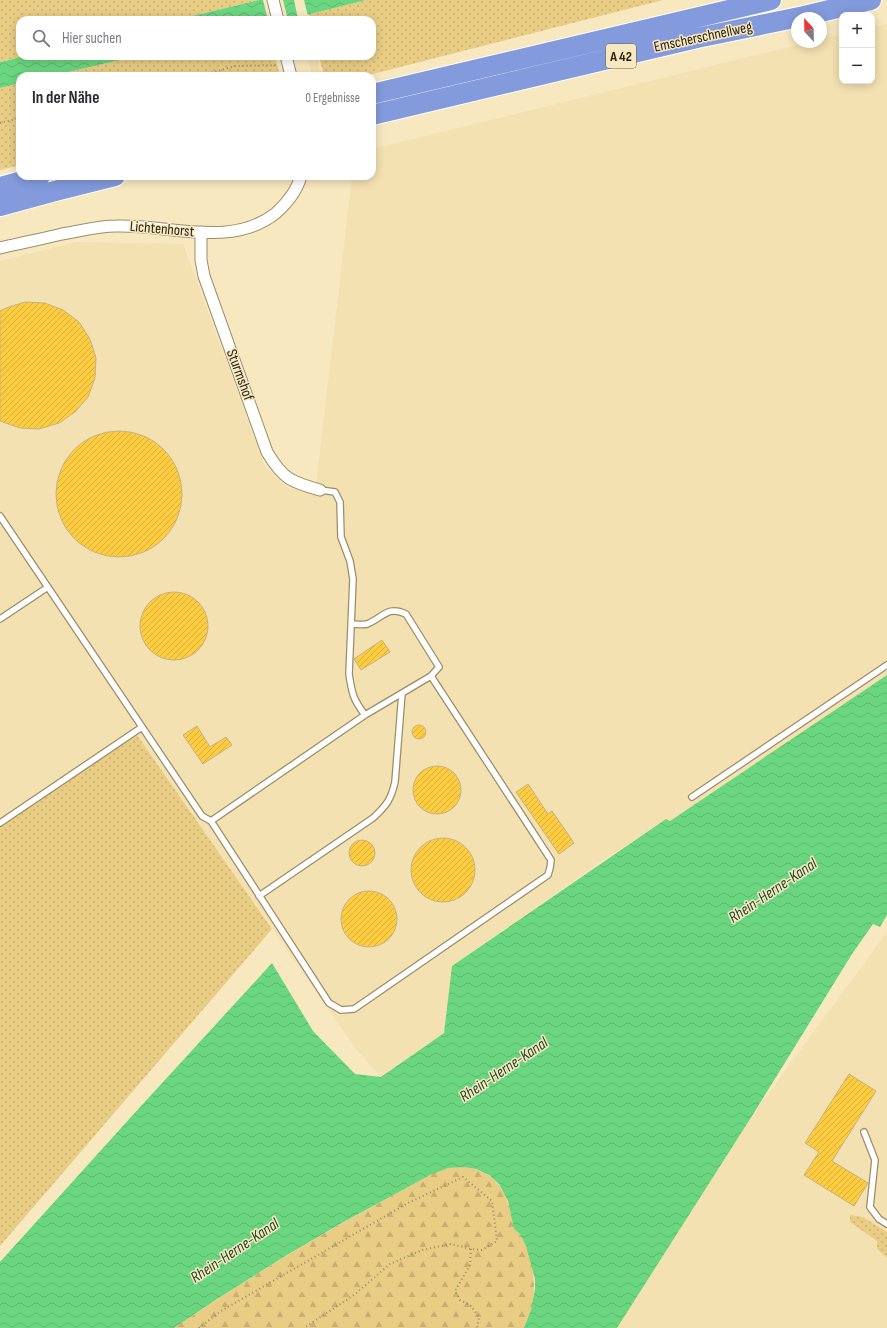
<!DOCTYPE html>
<html lang="de">
<meta charset="utf-8">
<style>
:root{--surface:#fff;--page:#f2f2f3;--text:#2b2b33;--muted:#7c7c81;--line:#e1e1e2}
body{margin:0;font-family:"Sofia Sans Condensed",sans-serif;background:var(--page);color:var(--text)}
.controls{position:absolute;right:12px;top:12px;display:grid;overflow:hidden;border-radius:8px;box-shadow:0 2px 10px #0003}
.controls button{width:36px;height:36px;display:grid;place-items:center;padding:0;border:0;border-bottom:1px solid var(--line);background:var(--surface);color:var(--text);font:20px sans-serif}
.compass{position:absolute;left:791px;top:12px;width:36px;height:36px;border-radius:50%;background:var(--surface);box-shadow:0 2px 10px #0003;rotate:338deg}
.list{margin:0;padding:0;list-style:none}
h2{display:flex;justify-content:space-between;align-items:center;height:52px;margin:0;padding:0 16px;font-size:17px}
h2 small{font-size:13px;font-weight:400;color:var(--muted)}
.icon{flex:none;width:22px;height:22px;fill:none;stroke:currentColor;stroke-width:2;stroke-linecap:round;stroke-linejoin:round}
.map{position:relative;flex:none;width:887px;height:1328px;overflow:hidden}
.search{position:absolute;background:var(--surface);box-shadow:0 2px 10px #0003;left:16px;top:16px;width:360px;height:44px;display:flex;align-items:center;gap:10px;box-sizing:border-box;padding:0 14px;border-radius:12px;color:var(--muted);font-size:15px}
.panel{position:absolute;background:var(--surface);box-shadow:0 2px 10px #0003;left:16px;top:72px;width:360px;height:108px;border-radius:12px}
.map>svg:first-child{display:block}
</style>
<div class="map">
<svg width="887" height="1328" viewBox="0 0 887 1328">
<defs>
<pattern id="green-dots" width="8" height="8" patternUnits="userSpaceOnUse"><rect width="8" height="8" fill="#eacd85"/><path d="M2 2h.1M6 6h.1" fill="none" stroke="#c9b072" stroke-width="1.8" stroke-linecap="round"/></pattern>
<pattern id="forest-firs" width="22" height="20" patternUnits="userSpaceOnUse"><rect width="22" height="20" fill="#eacd85"/><path d="M5 1l3.5 6h-7zM16 11l3.5 6h-7z" fill="#c9b072"/></pattern>
<pattern id="water-waves" width="16" height="10" patternUnits="userSpaceOnUse"><rect width="16" height="10" fill="#6bd680"/><path d="M0 5q4-4 8 0t8 0" fill="none" stroke="#5db76e"/></pattern>
<pattern id="building-hatch" width="6" height="6" patternUnits="userSpaceOnUse"><rect width="6" height="6" fill="#fdcc41"/><path d="M-1 1l2-2M0 6l6-6M5 7l2-2" fill="none" stroke="#d9af38"/></pattern>
</defs>
<rect width="100%" height="100%" fill="#f8e8c0"/>
<path fill="#f4e1b1" d="M887,24V675L670,821L666,819L593,867L452,966L444,1033L381,1077L357,1050L137,735L0,826V261L76,242L183,244L264,464L276,478L289,488L315,494L352,176H372V149L809,42H821V39L842,34V81H872V27Z
M307,56H317L322,76H312Z
M887,932V1328H617L752,1116Z"/>
<path fill="url(#green-dots)" d="M0,0H259L176,20H20V56H26L0,62Z
M366,0H663L365,76H324L319,56H372V20H310L309,14Z
M137,56H275L280,76H51Z
M20,83V165L0,170V88Z
M137,735L272,929L0,1246V826Z
M850,1215L863,1217L887,1232V1258L877,1249V1241L850,1222Z"/>
<path fill="url(#forest-firs)" d="M464,1167C486,1170 502,1181 508,1204C511,1211 512,1220 514,1227C515,1231 518,1231 520,1234C522,1237 524,1242 526,1245C536,1271 538,1302 524,1328H174C241,1283 308,1241 379,1203C398,1193 429,1172 449,1168C454,1167 460,1167 464,1167Z"/>
<path fill="url(#water-waves)" d="M259,0H366L286,20H176Z
M26,56H137L51,76H20V83L0,88V62Z
M887,675V915L880,927L873,924L852,954L752,1116L617,1328H524L531,1310L535,1289V1279L526,1246L520,1234L514,1229L508,1201L499,1184L489,1175L476,1169L464,1167L448,1168L430,1175L340,1224L287,1255L214,1301L174,1328H0V1262L131,1117L272,963L313,1031L355,1074L381,1077L444,1033L452,966L666,819L670,821Z"/>
<path fill="#f8e8c0" d="M263,0H283L288,20H268Z
M294,0H304L308,16L298,19Z"/>
<path fill="url(#building-hatch)" stroke="#c2b38c" d="M25,302L45,303L63,310L79,322L90,339L96,358L95,378L88,397L75,412L59,423L39,429L20,428L0,421V311L6,308Z
M56 494a63 63 0 1 1 126 0a63 63 0 1 1-126 0Z
M140 626a34 34 0 1 1 68 0a34 34 0 1 1-68 0Z
M382,640L390,652L361,670L354,659Z
M412 732a7 7 0 1 1 14 0a7 7 0 1 1-14 0Z
M197,726L210,747L226,737L232,745L203,764L183,735Z
M413 790a24 24 0 1 1 48 0a24 24 0 1 1-48 0Z
M528,784L548,814L552,811L574,843L559,854L516,792Z
M411 870a32 32 0 1 1 64 0a32 32 0 1 1-64 0Z
M349 853a13 13 0 1 1 26 0a13 13 0 1 1-26 0Z
M341 919a28 28 0 1 1 56 0a28 28 0 1 1-56 0Z
M849,1074L876,1091L832,1161L868,1183L854,1206L804,1175L819,1152L805,1143Z"/>
<g fill="none" stroke-linecap="round" stroke-linejoin="round">
<g stroke="#9c8d68" stroke-width="8">
<path id="lane" d="M320,490L335,492L340,502L341,537L350,561L353,579L349,674C352,694 353,699 365,715
M0,516L202,816L211,821L329,1003L341,1010L354,1009L548,875L550,868L551,860L431,676L365,715L211,821
M0,619L48,587
M351,624C356,624 363,625 367,624C383,618 387,605 406,614L439,667L431,676
M692,797L887,665
M0,823L142,727
M259,896L373,818C386,806 391,800 395,782L402,693
M864,1132L875,1160L870,1207L879,1219L887,1224"/>
</g>
<g stroke="#9c8d68" stroke-width="13">
<path id="street" d="M273,0L278,20
M286,56L291,76
M201,232V260L204,276L267,452C283,479 291,482 320,490
M0,248C21,243 42,239 62,234C80,231 98,226 116,226C168,224 231,249 276,213C287,203 297,191 301,176"/>
</g>
<g stroke="#fff" stroke-width="22">
<path id="highway" d="M372,94L771,0
M372,115L697,38L804,16L871,0
M0,187L40,176
M0,206L55,191L115,176"/>
</g>
<path stroke="#94886d" stroke-width="2" stroke-dasharray="1 3" stroke-linecap="butt" d="M200,76L235,66L277,65
M0,123L20,118
M471,1249L470,1265L455,1291L460,1300L471,1306L479,1317L477,1328
M199,1328L221,1311L408,1203L463,1177L492,1201L497,1241L482,1250L471,1249L451,1244L422,1250L390,1264L354,1295L304,1328"/>
<use href="#lane" stroke="#fff" stroke-width="5.5"/>
<use href="#street" stroke="#fff" stroke-width="11"/>
<use href="#highway" stroke="#839bdc" stroke-width="20"/>
</g>
<g text-anchor="middle" dominant-baseline="central" stroke-width="3" stroke-linejoin="round" paint-order="stroke">
<rect fill="#f8e8c0" stroke="#675e48" stroke-width="1" x="606" y="44" width="30" height="24" rx="3"/>
<g font-size="14" font-weight="bold" fill="#292314">
<text x="621" y="56">A 42</text>
</g>
<g font-size="15" fill="#292314" stroke="#f8e8c0">
<text transform="translate(703 37) rotate(-12)">Emscherschnellweg</text>
<text transform="translate(162 229) rotate(5)">Lichtenhorst</text>
<text transform="translate(240 375) rotate(70)">Sturmshof</text>
</g>
<g font-size="16" font-style="italic" fill="#1e4827" stroke="#f8e8c0">
<text transform="translate(773 891) rotate(-34)">Rhein-Herne-Kanal</text>
<text transform="translate(504 1070) rotate(-34)">Rhein-Herne-Kanal</text>
<text transform="translate(235 1251) rotate(-34)">Rhein-Herne-Kanal</text>
</g>
</g>
</svg>
<div class="controls">
<button>+</button>
<button>−</button>
</div>
<svg class="compass" viewBox="-18 -18 36 36"><path d="M0-13l5 13h-10z" fill="#e53935"/><path d="M0 13l5-13h-10z" fill="#7c7c81"/></svg>
<div class="search"><svg class="icon" aria-label="search" viewBox="0 0 24 24"><circle cx="10" cy="10" r="6"/><path d="M15 15l6 6"/></svg>Hier suchen</div>
<section class="panel">
<h2>In der Nähe<small>0 Ergebnisse</small></h2>
<ul class="list">
</ul>
</section>
</div>
